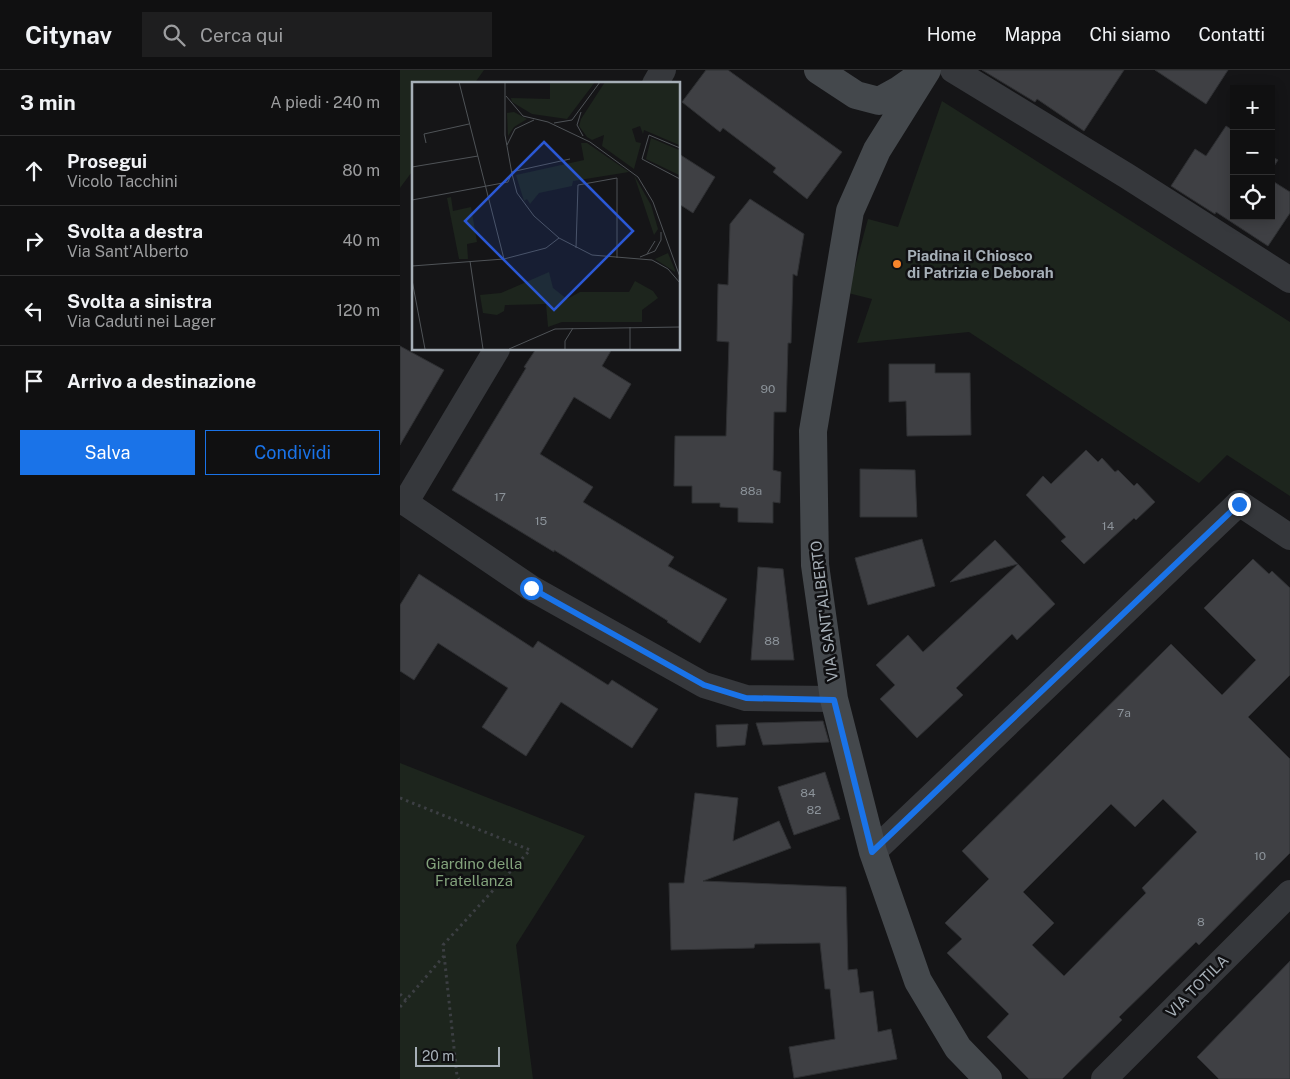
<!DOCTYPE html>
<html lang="it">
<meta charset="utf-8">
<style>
:root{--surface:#101011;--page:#1e1e1f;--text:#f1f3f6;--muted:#9c9d9f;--line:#303031;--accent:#1a73e8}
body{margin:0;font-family:"Public Sans",sans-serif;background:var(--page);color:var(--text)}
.controls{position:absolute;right:15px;top:15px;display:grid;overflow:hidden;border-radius:0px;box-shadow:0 2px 12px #0003}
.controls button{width:45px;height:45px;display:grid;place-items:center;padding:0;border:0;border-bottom:1px solid var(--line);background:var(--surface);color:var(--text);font:25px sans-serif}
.scale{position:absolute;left:15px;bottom:12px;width:85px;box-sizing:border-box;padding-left:5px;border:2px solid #a6afb7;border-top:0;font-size:14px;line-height:18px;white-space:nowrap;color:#a6afb7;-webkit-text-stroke:4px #101012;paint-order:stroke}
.stop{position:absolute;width:15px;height:15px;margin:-11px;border:4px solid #1a73e8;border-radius:50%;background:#fff}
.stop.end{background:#1a73e8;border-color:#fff;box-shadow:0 1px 5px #0008}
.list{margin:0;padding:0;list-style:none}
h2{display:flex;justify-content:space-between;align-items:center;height:65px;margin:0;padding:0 20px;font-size:21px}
h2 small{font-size:16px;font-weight:400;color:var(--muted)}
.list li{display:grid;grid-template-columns:32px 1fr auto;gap:15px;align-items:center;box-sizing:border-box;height:70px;padding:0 20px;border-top:1px solid var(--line)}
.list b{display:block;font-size:19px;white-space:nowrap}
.list p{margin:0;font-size:16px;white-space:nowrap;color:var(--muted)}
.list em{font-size:16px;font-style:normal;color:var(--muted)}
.actions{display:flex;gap:10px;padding:15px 20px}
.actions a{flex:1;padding:11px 0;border:1px solid var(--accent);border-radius:0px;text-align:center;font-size:18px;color:var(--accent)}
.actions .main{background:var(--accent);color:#fff}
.icon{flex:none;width:28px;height:28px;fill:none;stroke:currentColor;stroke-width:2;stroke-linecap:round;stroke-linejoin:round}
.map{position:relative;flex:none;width:890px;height:1009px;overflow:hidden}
header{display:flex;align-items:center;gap:30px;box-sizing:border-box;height:70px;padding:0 25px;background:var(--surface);border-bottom:1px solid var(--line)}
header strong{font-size:24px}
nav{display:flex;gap:28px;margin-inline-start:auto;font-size:18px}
.search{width:350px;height:45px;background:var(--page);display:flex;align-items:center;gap:12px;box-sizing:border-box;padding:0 18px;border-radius:0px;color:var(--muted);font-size:19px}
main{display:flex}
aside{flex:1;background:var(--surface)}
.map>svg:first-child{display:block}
</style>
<header>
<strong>Citynav</strong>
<div class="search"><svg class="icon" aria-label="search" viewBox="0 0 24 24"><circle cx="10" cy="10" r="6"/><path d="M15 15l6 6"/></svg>Cerca qui</div>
<nav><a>Home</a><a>Mappa</a><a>Chi siamo</a><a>Contatti</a></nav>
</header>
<main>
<aside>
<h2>3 min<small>A piedi · 240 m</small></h2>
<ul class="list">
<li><svg class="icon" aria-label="ahead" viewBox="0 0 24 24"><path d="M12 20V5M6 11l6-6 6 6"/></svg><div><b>Prosegui</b><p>Vicolo Tacchini</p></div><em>80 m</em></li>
<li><svg class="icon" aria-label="right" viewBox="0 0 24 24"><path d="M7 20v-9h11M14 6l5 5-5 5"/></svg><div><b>Svolta a destra</b><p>Via Sant'Alberto</p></div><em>40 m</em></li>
<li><svg class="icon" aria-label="left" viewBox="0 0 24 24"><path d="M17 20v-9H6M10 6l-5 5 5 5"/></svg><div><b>Svolta a sinistra</b><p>Via Caduti nei Lager</p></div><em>120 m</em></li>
<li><svg class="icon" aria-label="arrive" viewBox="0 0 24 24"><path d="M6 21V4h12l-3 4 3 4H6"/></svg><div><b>Arrivo a destinazione</b></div></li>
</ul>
<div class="actions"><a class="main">Salva</a><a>Condividi</a></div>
</aside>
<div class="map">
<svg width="890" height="1009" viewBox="0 0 890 1009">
<rect width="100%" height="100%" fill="#151517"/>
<path fill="#1d251d" d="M0,0H84L74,14H14V99L0,118Z
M542,31L890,252V426L827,385L799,413L569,262L457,273L472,229L448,223L468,149L498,157Z
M0,693L185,766L116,875L133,1009H0Z"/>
<path fill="#3f4044" stroke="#2f3033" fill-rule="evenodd" d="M306,0H328L442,82L407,129L373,102L376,98L323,58L320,62L282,32Z
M582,0H724L684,61L637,29L635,32Z
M755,0H828L806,34Z
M826,56L834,61V146H871V110L890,122V143L868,176L816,142L815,144L771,116L795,79L806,86Z
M279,84L315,107L293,143L279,134Z
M871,86L878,90L871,101Z
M350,129L404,164L397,206L393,204L391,273H388L386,342H374L373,400L381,402L380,433L373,432V453L338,452V438L320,437V433H292V416H274L275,366H326L329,272L317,271L318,214L328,215L330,154Z
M0,276L44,300L0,375Z
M136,279H212L202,296L231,314L210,349L174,327L140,384L193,417L183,432L274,487L268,496L327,529L300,573L267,552L268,551L154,480V482L52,420L126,298L124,297Z
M489,294H535V303H570L571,365L507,366L506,331L489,332Z
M686,380L698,392L702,388L715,402L718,400L734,416L737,413L755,432L736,450L734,448L684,494L661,471L666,467L626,425L643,406L651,414Z
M460,399L515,400L517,447H460Z
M522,469L535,516L468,535L455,488Z
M595,470L618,494L550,512Z
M853,489L869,504L872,501L890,518V605L848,647L890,689V783L799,875L796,872L719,947L722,950L662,1009H629L587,967L609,944L547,883L562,869L545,853L589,809L562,781L771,574L822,625L856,590L804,538ZM763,729L797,762L742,818L746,823L664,906L632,875L654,853L623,822L711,734L735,757Z
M618,494L655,534L617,570L612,564L556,618L563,625L517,668L480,629L495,615L476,595L508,565L523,582Z
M358,497L383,499L394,590H351Z
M19,504L133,578L138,571L208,615L212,610L258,639L232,678L161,632L126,686L82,657L108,618L38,573L14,610L0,601V535Z
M423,651L429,672L363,675L356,653Z
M348,654L345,675L317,677L316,655Z
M425,702L440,749L394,765L378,717Z
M295,723L338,728L333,771L379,751L391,778L303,811L446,817L448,900L457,899L460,923L473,921L478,962L491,959L497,989L394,1008L389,977L435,969L430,919H425L420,873L355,874L354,878L271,880L269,813H284Z
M890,891V1009H819L797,987Z"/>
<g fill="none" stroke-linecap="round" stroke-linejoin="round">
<path stroke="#3c3f43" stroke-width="3" stroke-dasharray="2.5 4" stroke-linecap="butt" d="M0,728L130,780L43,875L57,1006L59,1009
M0,924L6,930
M0,937L44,886"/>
<path stroke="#36383c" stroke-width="26" d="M553,0L727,106L890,210
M255,14L263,0
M0,429L131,518L304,615L346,628L434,629
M5,433L97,279
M473,782L839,433L890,467
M704,1009L890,823"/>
<path stroke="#44484c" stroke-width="28" d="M418,0L456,25L479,31L499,20L519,6
M527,0L477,80L450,141L413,361L415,495L434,629L473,782L518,911L558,978L588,1009"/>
</g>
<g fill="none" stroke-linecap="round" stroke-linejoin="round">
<path stroke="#1a73e8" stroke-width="6" d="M131,518L304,615L346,628L434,630L472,782L839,434"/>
</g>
<circle fill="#f8852b" stroke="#101012" stroke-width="2" cx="497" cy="194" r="5"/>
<g text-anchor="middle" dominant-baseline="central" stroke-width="5" stroke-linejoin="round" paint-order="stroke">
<g font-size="12" fill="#8c939a">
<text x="368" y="319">90</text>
<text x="351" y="421">88a</text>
<text x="100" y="427">17</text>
<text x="141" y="451">15</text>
<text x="708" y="456">14</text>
<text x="372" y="571">88</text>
<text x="724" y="643">7a</text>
<text x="408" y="723">84</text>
<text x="414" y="740">82</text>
<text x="860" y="786">10</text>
<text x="801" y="852">8</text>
</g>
<g font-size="15" font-weight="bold" fill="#a6afb7" stroke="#101012" text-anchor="start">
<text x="507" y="185">Piadina il Chiosco<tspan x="507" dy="17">di Patrizia e Deborah</tspan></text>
</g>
<g font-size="15" fill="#a6afb7" stroke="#101012">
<text transform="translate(424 541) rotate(-97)">VIA SANT'ALBERTO</text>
<text transform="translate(797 916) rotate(-45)">VIA TOTILA</text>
</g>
<g font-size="15" fill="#83a37c" stroke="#101012">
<text x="74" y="793">Giardino della<tspan x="74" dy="17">Fratellanza</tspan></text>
</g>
</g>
<g transform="translate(12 12)">
<rect width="268" height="268" fill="#151517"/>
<path d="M138,0H183L155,37L120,32L100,20L99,16L138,17ZM193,0H267V63L232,48L231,52L228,44L220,47L224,60L229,61L222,87L190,64L192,53L180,58L175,55L167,44L169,37ZM102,30L115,37L102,45L96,54L95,31ZM239,56L267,68V93L234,77ZM169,61H175L217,90L161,99L160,104L127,111L118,122L115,117L112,119L104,93L172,78ZM222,93L239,123L246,147L242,153ZM39,115L41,129L59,125L65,160L55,162L56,177H47L35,116ZM256,171L263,188V190L243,177ZM137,190L141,206L155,217L168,210H217L223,199L241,209L246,216L230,228V240H150L136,245L134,222L93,223L92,229L85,233L71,231L68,213L89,211Z" fill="#1d251d"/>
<path fill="none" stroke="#4f5357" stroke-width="1" d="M47,0L92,177M93,0V53L100,92L105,111L122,134L147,156L180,173L240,178L256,187L268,201M94,14L111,34L136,40L178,60L226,95L241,120L268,195M169,30L165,43L171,54M142,41L160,38L188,0M14,61L12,52L57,42M95,63L103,47L122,38M268,66L237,53L230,77L268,97M0,85L66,74M99,90L158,77M0,118L96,100L99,93M164,166L166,103L205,96V176M235,172L243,159M228,175L243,169L249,158V150M58,179L71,267M0,184L92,177L134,166L147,156M0,198L13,267M97,267L143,247L268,245M153,267V259L161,246M218,267V245"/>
<path fill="#2b58d5" fill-opacity="0.15" stroke="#2b58d5" stroke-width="2.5" d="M132,60L221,149L142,228L53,139Z"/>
<rect width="268" height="268" fill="none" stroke="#a6afb7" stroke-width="2.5"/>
</g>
</svg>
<div class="controls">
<button>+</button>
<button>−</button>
<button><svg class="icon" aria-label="locate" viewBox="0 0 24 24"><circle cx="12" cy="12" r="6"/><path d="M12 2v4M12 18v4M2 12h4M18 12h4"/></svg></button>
</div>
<div class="scale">20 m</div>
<div class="stop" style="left:131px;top:518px"></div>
<div class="stop end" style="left:839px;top:434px"></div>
</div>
</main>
